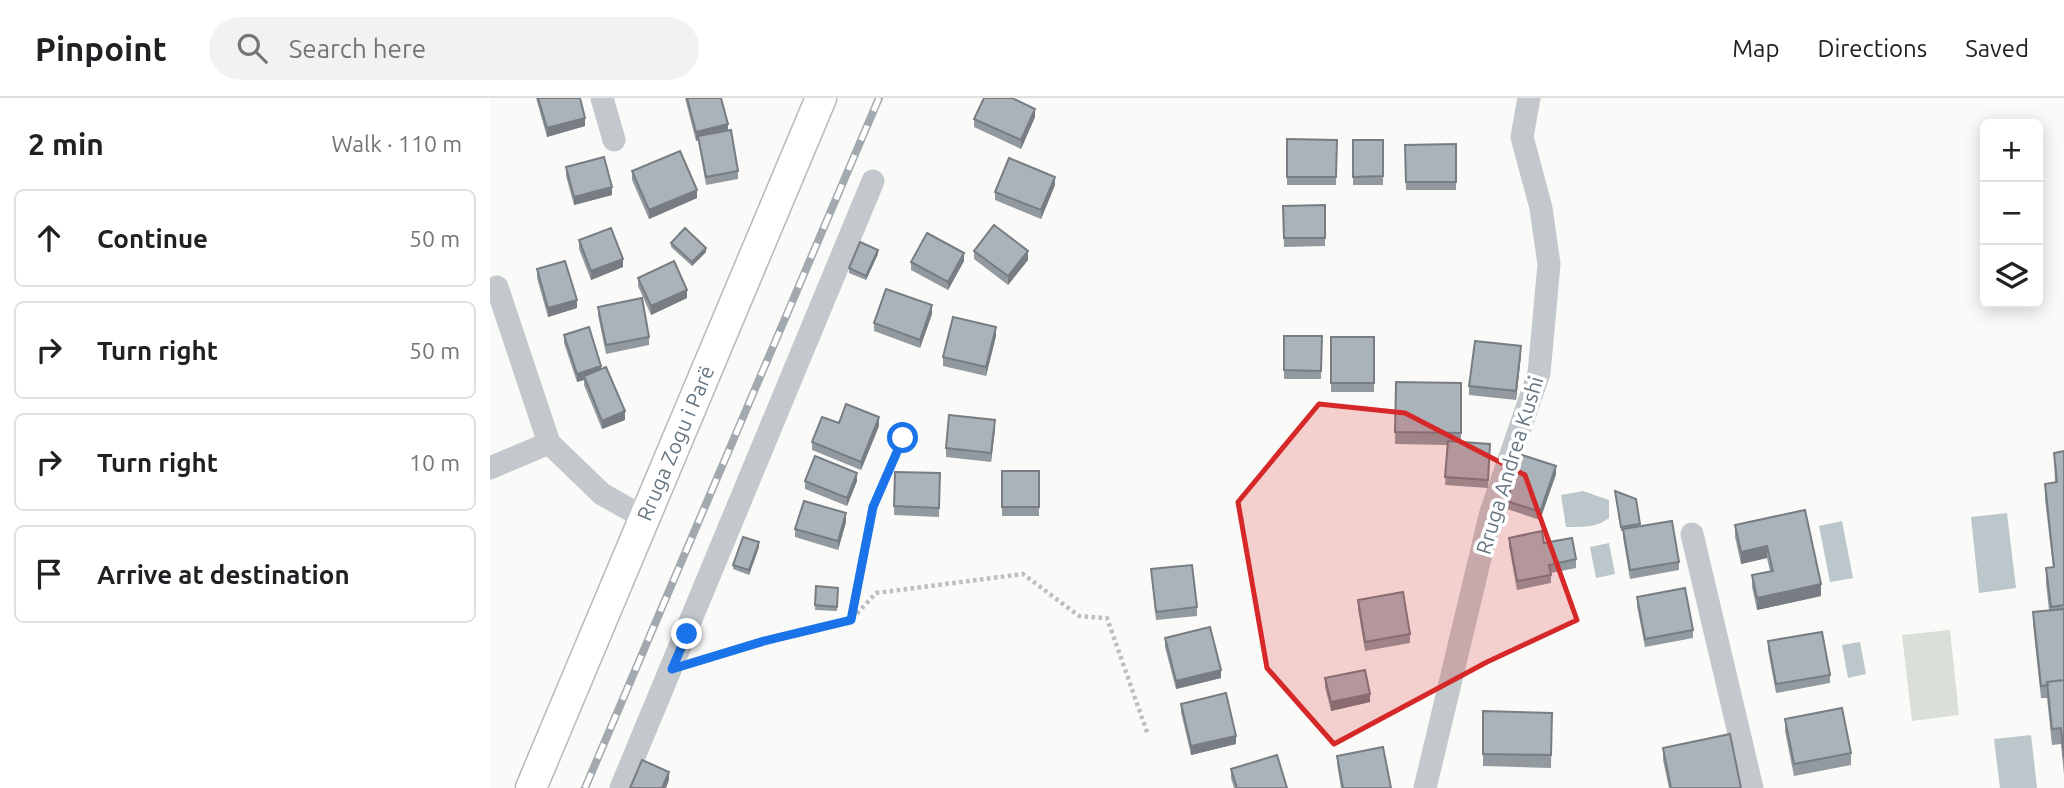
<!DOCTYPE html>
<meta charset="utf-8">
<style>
:root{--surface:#fff;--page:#f2f2f2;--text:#202124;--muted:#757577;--line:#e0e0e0}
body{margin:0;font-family:Ubuntu,sans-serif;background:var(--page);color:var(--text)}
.controls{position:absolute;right:21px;top:21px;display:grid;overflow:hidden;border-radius:10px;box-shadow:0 4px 18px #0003}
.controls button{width:63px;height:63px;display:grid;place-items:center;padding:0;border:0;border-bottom:2px solid var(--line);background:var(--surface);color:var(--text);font:35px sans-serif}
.stop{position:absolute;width:21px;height:21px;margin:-16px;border:5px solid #1a73e8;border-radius:50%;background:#fff}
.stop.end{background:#1a73e8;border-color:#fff;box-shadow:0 2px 7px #0008}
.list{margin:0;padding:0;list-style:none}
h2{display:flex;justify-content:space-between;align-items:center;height:91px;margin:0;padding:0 28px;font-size:30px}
h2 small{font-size:23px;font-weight:400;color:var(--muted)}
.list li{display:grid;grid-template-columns:46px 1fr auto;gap:21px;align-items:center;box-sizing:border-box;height:98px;margin:0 14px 14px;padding:0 14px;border:2px solid var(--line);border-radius:10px}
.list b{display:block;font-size:26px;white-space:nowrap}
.list em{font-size:23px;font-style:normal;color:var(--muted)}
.icon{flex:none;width:38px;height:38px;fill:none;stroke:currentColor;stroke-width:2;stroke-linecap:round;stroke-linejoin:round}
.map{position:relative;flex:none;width:1574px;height:690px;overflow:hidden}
header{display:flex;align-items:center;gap:42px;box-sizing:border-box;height:98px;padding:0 35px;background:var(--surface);border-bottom:2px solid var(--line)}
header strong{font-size:33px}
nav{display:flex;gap:38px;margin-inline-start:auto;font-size:24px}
.search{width:490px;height:63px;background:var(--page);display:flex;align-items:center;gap:18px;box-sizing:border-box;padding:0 24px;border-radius:38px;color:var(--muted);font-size:26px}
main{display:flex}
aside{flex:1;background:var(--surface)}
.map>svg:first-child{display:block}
</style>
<header>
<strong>Pinpoint</strong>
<div class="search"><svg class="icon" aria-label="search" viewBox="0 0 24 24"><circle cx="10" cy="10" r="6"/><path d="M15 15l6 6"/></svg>Search here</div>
<nav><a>Map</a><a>Directions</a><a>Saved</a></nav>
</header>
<main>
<aside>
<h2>2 min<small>Walk · 110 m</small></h2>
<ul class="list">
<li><svg class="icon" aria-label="ahead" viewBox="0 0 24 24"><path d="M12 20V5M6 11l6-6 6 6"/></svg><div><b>Continue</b></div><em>50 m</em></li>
<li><svg class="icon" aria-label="right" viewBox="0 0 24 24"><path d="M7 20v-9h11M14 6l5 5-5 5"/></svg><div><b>Turn right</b></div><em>50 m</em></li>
<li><svg class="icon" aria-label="right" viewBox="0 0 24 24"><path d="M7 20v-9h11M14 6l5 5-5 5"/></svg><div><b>Turn right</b></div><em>10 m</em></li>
<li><svg class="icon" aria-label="arrive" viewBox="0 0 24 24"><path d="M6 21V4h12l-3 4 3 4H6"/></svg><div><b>Arrive at destination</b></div></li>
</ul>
</aside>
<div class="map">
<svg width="1574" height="690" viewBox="0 0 1574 690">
<rect width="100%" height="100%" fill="#fafaf8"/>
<path fill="#dadfd7" d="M1460,532L1469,617L1422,623L1412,537Z"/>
<path fill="#bbc7cb" d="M1093,393L1119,402V420C1106,430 1093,429 1076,429L1071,397Z
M1517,415L1526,490L1489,495L1481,419Z
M1352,423L1363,480L1340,484L1329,428Z
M1119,445L1125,476L1106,480L1100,449Z
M1370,544L1376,576L1358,580L1352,547Z
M1541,637L1547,690H1510L1504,641Z"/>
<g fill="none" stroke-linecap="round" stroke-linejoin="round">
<g stroke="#b5babe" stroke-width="33">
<path id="major" d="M41,690L331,0"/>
</g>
<path stroke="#bbbfc2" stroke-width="4.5" stroke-dasharray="3.5 3.5" stroke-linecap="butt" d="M362,520L383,409L413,340
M207,563L361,522L386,495L533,476L589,518L617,520L658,637"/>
<path stroke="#c3c8cc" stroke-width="23" d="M112,0L124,42
M7,189L59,345
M0,370L59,345L112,396L153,419
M1202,436L1262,690
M131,690L383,83
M935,690L1001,414L1049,275L1059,166L1051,110L1032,39L1039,0"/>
<use href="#major" stroke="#fff" stroke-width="30"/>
<g stroke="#a2aab0" stroke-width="8">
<path id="rail" d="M95,690L389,0"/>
</g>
<use href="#rail" stroke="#fff" stroke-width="5" stroke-dasharray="16" stroke-linecap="butt"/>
</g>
<path fill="#929a9f" d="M46,0H90L95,28L57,39Z
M195,0H231L238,32L248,73V81L216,87L208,42L206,43Z
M545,19L531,51L484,29V21Z
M797,41L847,42L846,87H797Z
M863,42H893V87H863Z
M966,46V92H916L915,47Z
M76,69L122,97L84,107L76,78Z
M142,73L207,100L159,121L142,82Z
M565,87L551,121L505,102V94Z
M835,107V148L794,149L793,108Z
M89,142L133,169L101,182L89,151Z
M181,145L216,154L202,168L181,149Z
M484,153L538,162L518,187L484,161Z
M388,156L376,182L359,175V170Z
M474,163L458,192L421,172V164Z
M47,171L87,210L58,219L47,180Z
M148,180L197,200L161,217L148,188Z
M108,209L159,239V247L116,256L108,217Z
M442,216L430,250L384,233V225Z
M74,237L111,271L135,322L112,331L94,287V282L87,284L74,245Z
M506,238L496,278L453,268V259Z
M794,238H832L831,281H794Z
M841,239H884V294H841Z
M1031,257L1026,302L979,297V288Z
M906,284L971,285V344L1000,355L998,390L955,387L958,347L905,346Z
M349,325L389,328L371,372L322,352V344Z
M505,331L501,364L456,359V350Z
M1574,353V677L1571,646L1562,647L1557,600H1551L1543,526V514L1559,512L1556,485V470L1563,469L1555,401V386L1565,385L1564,355Z
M512,373H549V418H512Z
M405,374L450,375L449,419L404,417Z
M1066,376L1050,422L1017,411V403Z
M315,383H367L357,408L315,391Z
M1125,393L1146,401L1150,428L1189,464V472L1140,481L1133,439V433H1131Z
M1315,412L1331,498L1267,512L1262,489V477L1280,473L1277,460L1251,466L1245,439V427Z
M356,424L348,452L305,439V431Z
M1019,440L1054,445L1086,461V470L1061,475V485L1027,492L1019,448Z
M269,449L259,477L243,471V467Z
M661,471L707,509V518L666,522Z
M326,488L348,490L347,513L325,512Z
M1147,499L1203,532V540L1155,549L1147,508Z
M868,502L920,536V545L875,553L868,511Z
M675,540L731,580L686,591L675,549Z
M1278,543L1340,577V585L1286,595L1278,552Z
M835,580L880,604L841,613L835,589Z
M691,606L746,646L701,657L691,614Z
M993,613L1062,615L1061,670L993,668Z
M1295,621L1361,655V667L1304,678L1295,633Z
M1173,650L1251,690H1179L1173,662Z
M847,658L901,690H851L847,666Z
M741,671L797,690H744L741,680Z"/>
<path fill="#777d82" d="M545,11V19L531,51V42Z
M95,20V28L57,39V30Z
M238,26V34L208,38V42L206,43V34Z
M565,79V87L551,121V112Z
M122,89V97L84,107V99Z
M207,92V100L159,121V112Z
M216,150V154L202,168V164Z
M388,152V156L376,182V178Z
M538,153V162L518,187V178Z
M474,155V163L458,192V184Z
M133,161V169L101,182V173Z
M197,192V200L161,217V208Z
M87,202V210L58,219V210Z
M442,207V216L430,250V242Z
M506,229V238L496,278V269Z
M1031,248V257L1026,302V293Z
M111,268V276L94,278V282L87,284V276Z
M135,313V322L112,331V323Z
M389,319V328L371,372V364Z
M505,322V331L501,364V355Z
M1066,368V376L1050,422V414Z
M367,375V383L357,408V400Z
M356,415V424L348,452V443Z
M269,444V449L259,477V472Z
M1277,448V460L1251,466V454Z
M1331,486V498L1267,512V500Z
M731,572V580L686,591V583Z
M880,596V604L841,613V604Z
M746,638V646L701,657V648Z
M179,674V682L176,690H172Z"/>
<path fill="#aab3b9" stroke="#777d82" stroke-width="2" d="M48,0H90L95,20L57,30Z
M197,0H231L238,26L206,34Z
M494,0H522L545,11L531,42L484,21Z
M241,32L248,73L216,79L208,38Z
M797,41L847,42L846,79H797Z
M863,42H893V78L863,79Z
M966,46V84H916L915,47Z
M190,53L207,92L159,112L142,73Z
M114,59L122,89L84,99L76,69Z
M519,60L565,79L551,112L505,94Z
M835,107V140H794L793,108Z
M504,127L538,153L518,178L484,153Z
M121,130L133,161L101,173L89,142Z
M195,130L216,150L202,164L181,145Z
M437,135L474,155L458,184L421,164Z
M370,144L388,152L376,178L359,170Z
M75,163L87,202L58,210L47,171Z
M184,163L197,192L161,208L148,180Z
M396,191L442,207L430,242L384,225Z
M152,200L159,239L116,247L108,209Z
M463,219L506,229L496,269L453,259Z
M99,229L111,268L87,276L74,237Z
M794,238H832L831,273L794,272Z
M841,239H884V285H841Z
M985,243L1031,248L1026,293L979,288Z
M116,269L135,313L112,323L94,278Z
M906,284L971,285V335L905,334Z
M356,306L389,319L371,364L322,344L332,319L349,325Z
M459,317L505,322L501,355L456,350Z
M958,343L1000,346L998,382L955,379Z
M1574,353V507L1561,509L1556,470L1564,469L1555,386L1567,384L1564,355Z
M1032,357L1066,368L1050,414L1017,403Z
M325,358L367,375L357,400L315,383Z
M512,373H549V409H512Z
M405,374L450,375L449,410L404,408Z
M1125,393L1146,401L1150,426L1131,429Z
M314,403L356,415L348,443L305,431Z
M1315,412L1331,486L1267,500L1262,477L1283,473L1277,448L1251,454L1245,427Z
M1182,423L1189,464L1140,472L1133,431Z
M1052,433L1054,445L1082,440L1086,461L1059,467L1061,477L1027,483L1019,440Z
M253,439L269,444L259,472L243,467Z
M702,467L707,509L666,514L661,471Z
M326,488L348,490L347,509L325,507Z
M1195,490L1203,532L1155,541L1147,499Z
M913,494L920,536L875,544L868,502Z
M1574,511V582L1557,584L1558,587L1551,588L1543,514Z
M720,529L731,572L686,583L675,540Z
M1332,534L1340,577L1286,586L1278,543Z
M875,572L880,596L841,604L835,580Z
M1574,582V661L1571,630L1562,631L1557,584Z
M736,595L746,638L701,648L691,606Z
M1352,610L1361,655L1304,666L1295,621Z
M993,613L1062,615L1061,657L993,656Z
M1240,636L1251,690H1181L1173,650Z
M893,649L901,690H853L847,658Z
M787,657L797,690H747L741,671Z
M152,662L179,674L172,690H140Z"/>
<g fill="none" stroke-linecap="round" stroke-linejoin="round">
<path stroke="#1a73e8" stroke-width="9" d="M197,536L182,571L274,543L361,522L383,409L413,340"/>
</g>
<path fill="#d62828" fill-opacity="0.2" stroke="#d62828" stroke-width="5" stroke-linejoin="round" d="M829,306L915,315L1035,377L1087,522L997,564L844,646L777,570L748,404Z"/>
<g text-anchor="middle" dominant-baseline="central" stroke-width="7" stroke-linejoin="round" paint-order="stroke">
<g font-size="21" fill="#657683" stroke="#fff">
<text transform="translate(185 345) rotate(-67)">Rruga Zogu i Parë</text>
<text transform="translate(1019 367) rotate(-73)">Rruga Andrea Kushi</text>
</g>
</g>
</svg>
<div class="controls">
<button>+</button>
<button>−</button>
<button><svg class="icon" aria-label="layers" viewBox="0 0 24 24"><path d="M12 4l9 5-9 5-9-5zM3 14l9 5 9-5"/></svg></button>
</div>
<div class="stop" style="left:413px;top:340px"></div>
<div class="stop end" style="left:197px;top:536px"></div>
</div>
</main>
